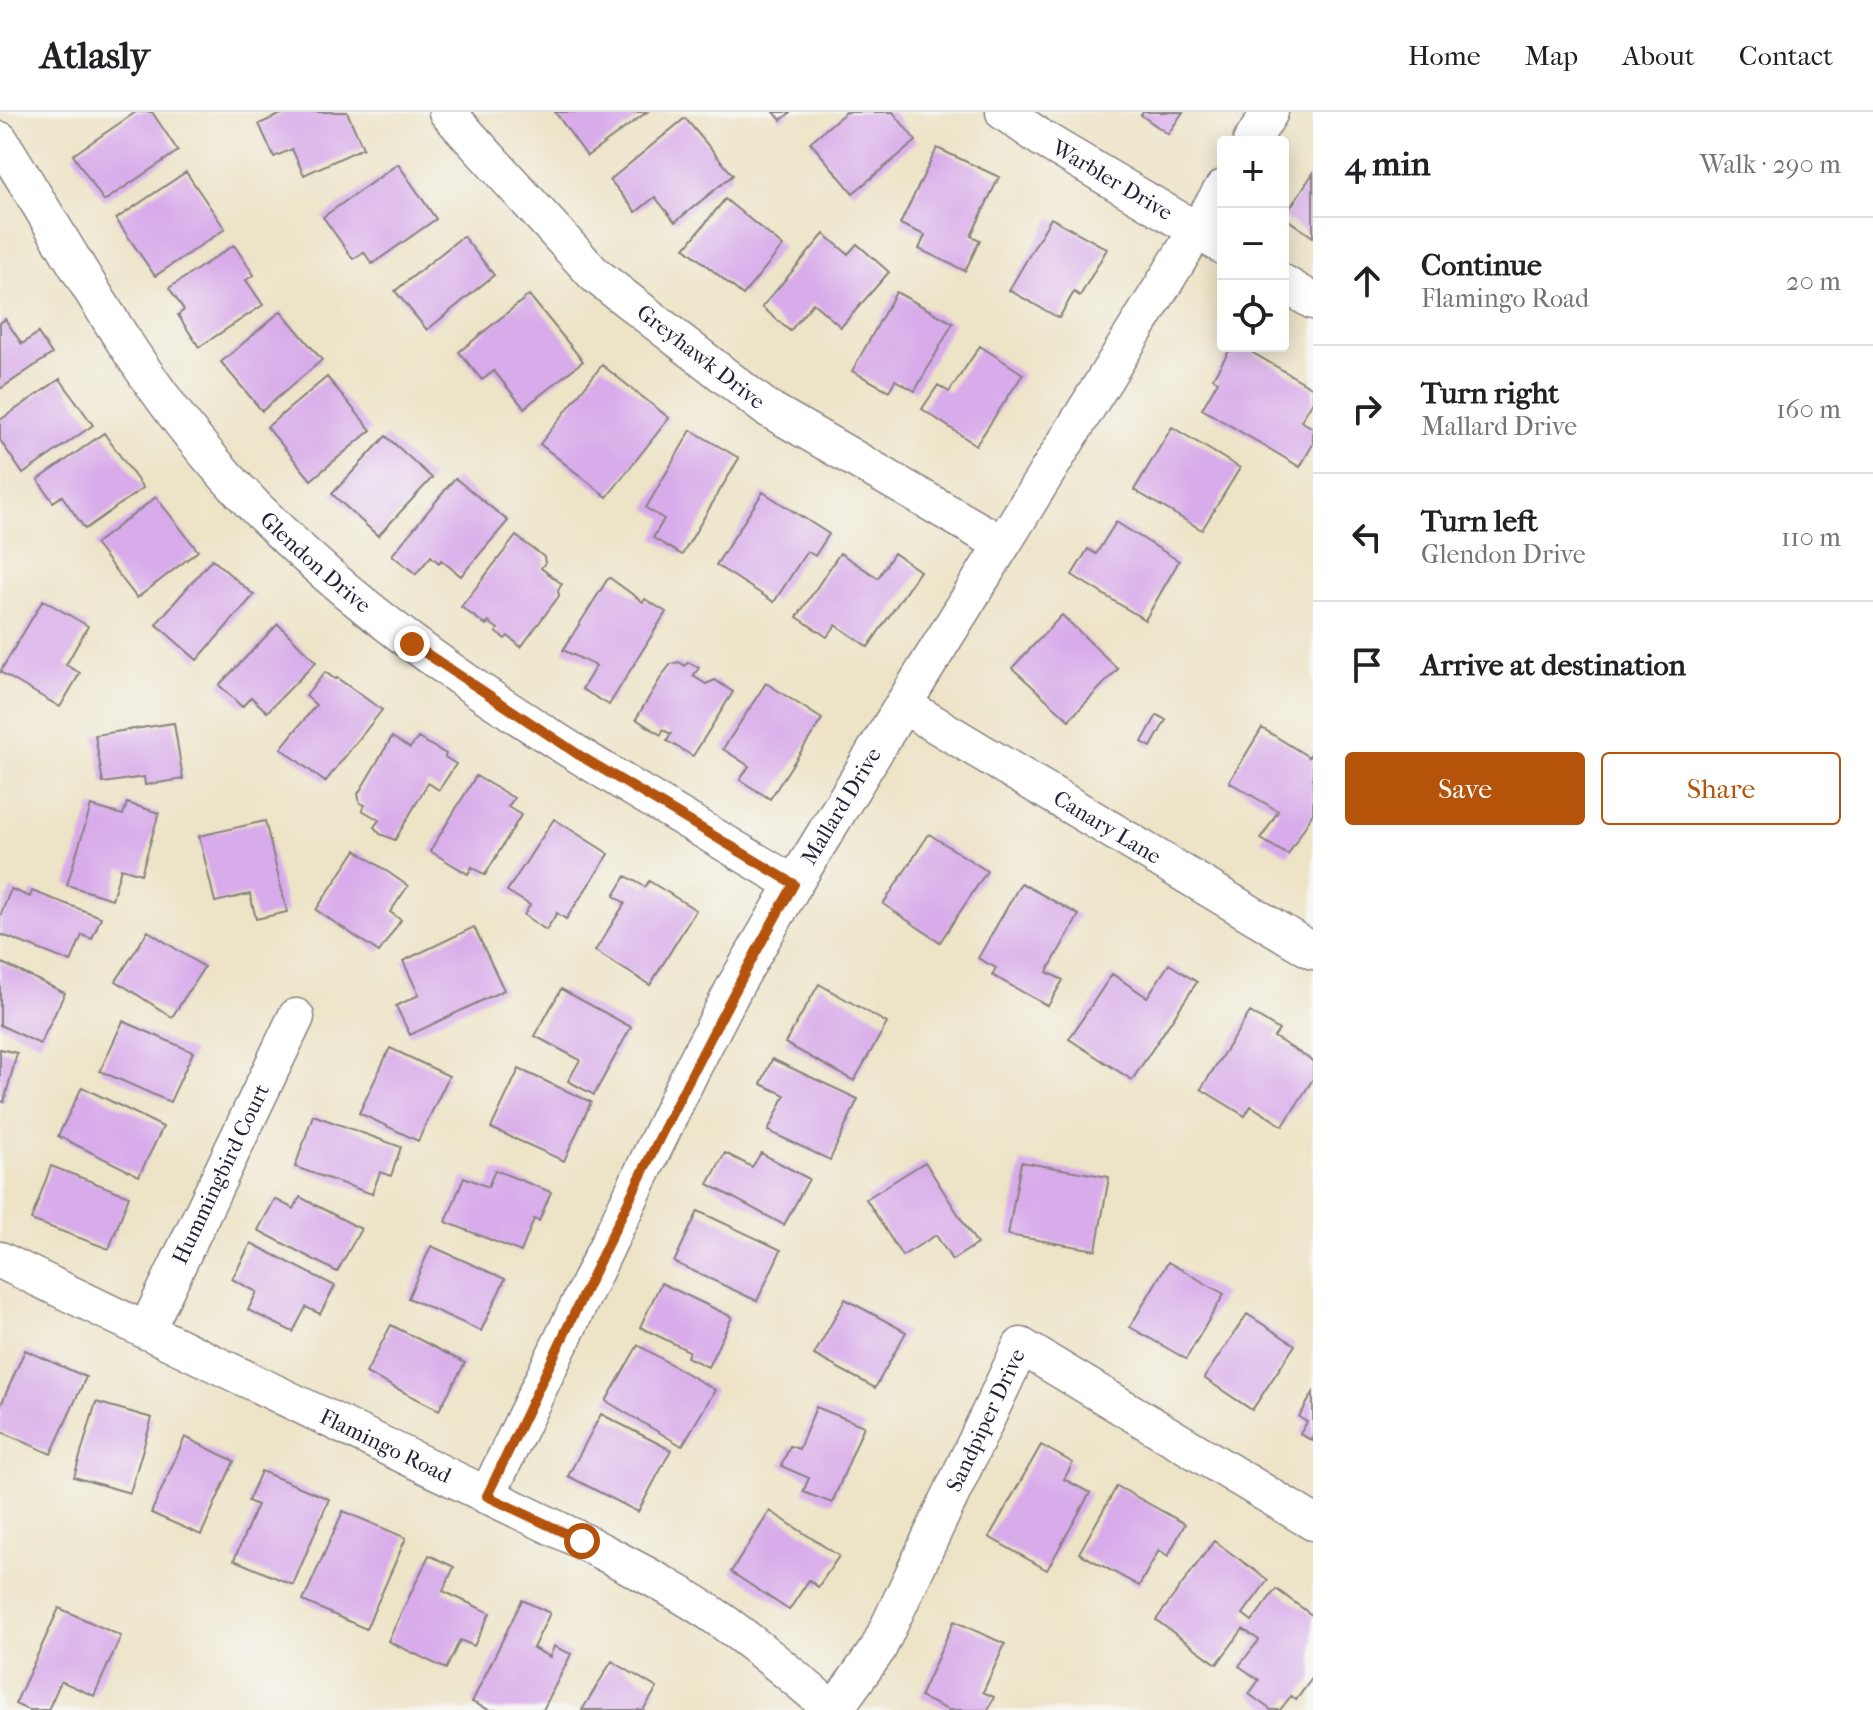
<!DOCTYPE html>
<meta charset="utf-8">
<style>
:root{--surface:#fff;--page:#f2f2f2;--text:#202124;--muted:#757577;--line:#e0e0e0;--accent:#b45309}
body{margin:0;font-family:"IM FELL French Canon",serif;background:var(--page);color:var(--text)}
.controls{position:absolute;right:24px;top:24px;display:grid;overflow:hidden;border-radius:8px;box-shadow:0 4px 20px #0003}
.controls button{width:72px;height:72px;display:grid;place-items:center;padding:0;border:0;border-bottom:2px solid var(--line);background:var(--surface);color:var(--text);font:40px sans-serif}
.stop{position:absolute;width:24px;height:24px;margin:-18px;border:6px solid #b45309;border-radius:50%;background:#fff}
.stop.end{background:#b45309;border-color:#fff;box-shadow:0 2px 8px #0008}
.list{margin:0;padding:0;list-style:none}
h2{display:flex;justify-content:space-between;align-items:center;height:104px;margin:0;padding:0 32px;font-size:34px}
h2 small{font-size:26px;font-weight:400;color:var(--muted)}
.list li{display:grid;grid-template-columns:52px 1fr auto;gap:24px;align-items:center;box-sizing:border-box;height:128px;padding:0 32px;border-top:2px solid var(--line)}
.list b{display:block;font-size:30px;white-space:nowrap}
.list p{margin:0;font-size:26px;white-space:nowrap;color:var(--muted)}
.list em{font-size:26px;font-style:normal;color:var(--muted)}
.actions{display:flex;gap:16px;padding:24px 32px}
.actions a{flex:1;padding:18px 0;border:2px solid var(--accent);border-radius:8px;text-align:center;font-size:28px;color:var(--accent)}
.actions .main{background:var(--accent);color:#fff}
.icon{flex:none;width:44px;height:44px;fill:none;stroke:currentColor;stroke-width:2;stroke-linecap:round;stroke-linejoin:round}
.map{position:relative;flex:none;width:1313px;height:1598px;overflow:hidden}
header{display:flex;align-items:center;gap:48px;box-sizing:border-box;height:112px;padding:0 40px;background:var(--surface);border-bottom:2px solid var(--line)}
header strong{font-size:38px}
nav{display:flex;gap:44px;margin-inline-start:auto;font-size:28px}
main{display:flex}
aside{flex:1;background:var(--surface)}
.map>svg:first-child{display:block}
</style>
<header>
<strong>Atlasly</strong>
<nav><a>Home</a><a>Map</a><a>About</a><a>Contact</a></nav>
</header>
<main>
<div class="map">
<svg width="1313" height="1598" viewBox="0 0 1313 1598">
<rect width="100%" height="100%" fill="#f6f6f2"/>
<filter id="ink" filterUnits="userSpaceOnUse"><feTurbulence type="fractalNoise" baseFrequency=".0125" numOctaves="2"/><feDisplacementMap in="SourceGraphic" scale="16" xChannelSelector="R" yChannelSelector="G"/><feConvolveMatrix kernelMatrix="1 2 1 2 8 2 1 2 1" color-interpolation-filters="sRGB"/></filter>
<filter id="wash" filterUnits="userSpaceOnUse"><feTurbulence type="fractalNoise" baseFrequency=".006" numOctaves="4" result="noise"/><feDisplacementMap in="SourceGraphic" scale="32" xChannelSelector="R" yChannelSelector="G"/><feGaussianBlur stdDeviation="1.8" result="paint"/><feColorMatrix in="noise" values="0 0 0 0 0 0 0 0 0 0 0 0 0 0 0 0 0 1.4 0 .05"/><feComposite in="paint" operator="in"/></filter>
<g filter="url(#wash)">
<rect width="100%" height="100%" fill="#ede3c6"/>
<g id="blocks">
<path fill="#d8abea" d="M136,0H152L178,39L104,89L73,43Z
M286,0H347L363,36L304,63L292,37L274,45L259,12Z
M555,0H647L587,44Z
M774,0H791L781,8Z
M846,0H893L916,29L853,81L810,30Z
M1143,0H1183L1168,22L1141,3Z
M685,6L733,63L675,110L655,85L636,100L610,68Z
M937,36L999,65L971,124L980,128L965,159L919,137L925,123L900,112Z
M398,52L436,107L372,152L364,140L353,147L323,105Z
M186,60L225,117L155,164L116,107Z
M1313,61V125L1284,105Z
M725,87L783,134L743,183L685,136Z
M1051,106L1107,137L1080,184L1074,180L1059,206L1009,178Z
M824,122L848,142L857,132L889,160L841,215L813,191L790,219L762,195Z
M463,124L494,163L427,218L395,179Z
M234,133L254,163L246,168L263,193L199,235L178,203L184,198L169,176Z
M896,180L953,211L915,279L895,268L889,279L852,259Z
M529,183L583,249L524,296L494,259L482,268L459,240Z
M281,199L322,248L262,299L221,250Z
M5,207L22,232L38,221L52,242L0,277V211Z
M980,234L1023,262L976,333L922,297L938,273L949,280Z
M1232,234H1241L1313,276V289L1301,309L1313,316V332L1300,355L1202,297L1218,269L1213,266Z
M602,253L669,306L607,385L540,332Z
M327,265L371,318L311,368L267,315Z
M60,267L93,313L23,362L0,328V308Z
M1172,315L1240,356L1202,418L1134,378Z
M691,318L739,346L682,443L653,426L664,407L646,396Z
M104,321L143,376L85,417L62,384L53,390L38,368Z
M386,324L432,366L378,424L332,382Z
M455,366L508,409L461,464L441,448L439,451L431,444L416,462L392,443Z
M763,380L829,422L815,444L807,439L774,490L716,453Z
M156,385L198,439L137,486L95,432Z
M1116,410L1179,449L1145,508L1072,463L1088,437L1096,442Z
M516,424L544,445L545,451L541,456L562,472L558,478L559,484L521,535L508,524L505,527L496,520L498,517L489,510L486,513L461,495Z
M840,441L878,466L894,441L920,459L868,535L836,513L827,525L797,505Z
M212,447L254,483L197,548L156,512Z
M610,466L643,490L645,487L666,500L609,593L582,577L596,554L563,538L607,468Z
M43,488L88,514L66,553L80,561L60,595L0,560Z
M1062,503L1118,557L1069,608L1012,556Z
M278,512L316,550L267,600L251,585L242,595L219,573Z
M679,550L685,554L688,550L699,556L693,564L706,572L715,568L733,580L693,644L667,629L671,622L663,618L661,623L636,607L663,562L671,552Z
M325,560L335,567L337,566L382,598L325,670L281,636L316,593L306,584Z
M766,571L822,607L770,687L740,668L749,654L723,637Z
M1157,603L1166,608L1151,635L1142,630Z
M174,611L183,667L145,673L144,665L103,671L95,623Z
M1262,616L1309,645L1313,638V701L1288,743L1261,727L1278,699L1229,670Z
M392,625L410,636L418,626L446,642L445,645L456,652L439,678L428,671L395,728L380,722L374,715L379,708L362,698L365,693L360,691L358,682Z
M476,664L514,686L508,695L521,703L485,763L472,755L468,762L430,739Z
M127,691L159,701L141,762L121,756L112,787L67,773L91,694L123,703Z
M554,707L609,742L566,807L557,801L546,818L524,803L530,793L507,779Z
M265,709L287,800L256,807L250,782L215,790L199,724Z
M929,722L987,759L940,830L883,792Z
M356,738L408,774L390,800L401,808L379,840L316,798Z
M626,764L645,775L649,769L696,798L650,873L595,839L625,791L614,784Z
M1021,771L1079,803L1047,860L1063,868L1048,894L992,863L996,856L978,846Z
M11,777L30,785L32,779L101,805L92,827L82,823L71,850L0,822V804Z
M474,815L504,878L410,923L396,894L419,883L403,849Z
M148,819L204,855L172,905L116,869Z
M0,850L65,881L40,932L0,913Z
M1169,852L1197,870L1132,968L1069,927L1112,862L1147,885Z
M819,872L887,911L854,969L785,931Z
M561,877L631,915L594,983L568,969L580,948L535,924Z
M1250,900L1279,918L1274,925L1313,949V967L1283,1014L1251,994L1245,1004L1201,977Z
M123,909L193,940L170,990L100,959Z
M390,936L449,964L418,1029L359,1001Z
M0,937L17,941L4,990L0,989Z
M772,947L858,987L830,1048L768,1019L785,983L761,972Z
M519,957L591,990L564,1049L491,1016Z
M82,975L163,1015L139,1064L58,1024Z
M313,1003L401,1035L391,1064L380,1060L372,1082L295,1055Z
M725,1041L752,1055L761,1041L809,1067L784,1113L708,1072Z
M925,1050L977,1132L952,1148L936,1123L902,1144L866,1087Z
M1021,1050L1109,1065L1096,1138L1008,1123Z
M51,1054L129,1084L109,1137L31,1108Z
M495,1058L551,1080L539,1109L534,1107L521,1140L446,1110L464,1065L488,1075Z
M300,1085L361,1117L337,1160L258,1118L275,1087L294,1097Z
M698,1099L781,1138L757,1189L674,1150Z
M251,1131L335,1174L320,1202L306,1195L293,1220L248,1198L257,1180L232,1167Z
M431,1134L505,1167L481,1219L408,1186Z
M1168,1150L1224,1182L1186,1247L1130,1215Z
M661,1171L732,1205L708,1255L687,1245L689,1239L640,1215Z
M845,1187L906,1220L875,1276L814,1243Z
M1247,1202L1295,1233L1252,1298L1204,1266Z
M391,1213L465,1251L439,1298L366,1261Z
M638,1233L715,1278L682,1334L606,1289Z
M25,1238L86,1265L51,1342L0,1319V1295Z
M1313,1281V1329L1300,1322L1307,1310L1299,1305Z
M96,1290L152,1306L130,1381L74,1365Z
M816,1295L864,1314L832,1391L803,1380L809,1366L781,1354L790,1334L799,1337Z
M601,1302L671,1338L638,1400L568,1364Z
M185,1325L234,1349L201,1423L151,1401Z
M1041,1333L1073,1351L1064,1367L1090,1381L1047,1458L989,1425Z
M261,1359L329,1387L293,1473L234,1448L257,1393L248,1389Z
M1117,1374L1185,1412L1168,1444L1159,1438L1139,1474L1079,1441Z
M343,1399L406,1426L366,1517L303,1489Z
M770,1399L839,1444L818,1475L809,1468L789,1498L731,1460Z
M1214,1429L1268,1468L1243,1502L1252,1509L1276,1477L1313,1504V1565L1296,1588L1291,1584L1280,1598H1271L1249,1582L1259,1568L1239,1554L1259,1528L1243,1517L1217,1552L1156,1508Z
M429,1443L454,1455L443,1479L490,1501L474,1534L460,1528L446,1557L388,1529Z
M522,1488L550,1501L533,1536L550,1545L554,1534L571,1542L543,1598H489L472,1590Z
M59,1496L121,1524L94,1584L61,1569L48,1598H28L15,1592Z
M954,1509L1005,1532L983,1580L994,1585L988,1598H948L920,1585Z
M612,1549L657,1576L643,1598H582Z"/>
</g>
</g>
<g filter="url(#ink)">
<use href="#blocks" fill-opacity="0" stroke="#888280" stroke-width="2"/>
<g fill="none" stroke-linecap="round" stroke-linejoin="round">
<g stroke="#888280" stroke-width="39">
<g id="minor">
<path id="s1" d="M447,0L594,162L765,295L1002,432"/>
<path id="s2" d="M1004,0L1041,26L1223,134"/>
<path id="s3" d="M0,28C71,141 136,265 226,364C384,539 594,652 794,772"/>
<path d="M1251,30L1270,0"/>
<path d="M1283,171L1313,189"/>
<path id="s4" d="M903,593L1313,839"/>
<path id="s5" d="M0,1148L582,1429C629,1454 678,1478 722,1509C761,1537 797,1567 833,1598"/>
<path id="s6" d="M146,1219L296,905"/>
<path id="s7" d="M487,1384L690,961L735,874L794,772L903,593L1223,76"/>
<path id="s8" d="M834,1598L878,1537L1021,1234L1313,1410"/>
</g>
</g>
<use href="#minor" stroke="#fff" stroke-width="36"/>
</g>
</g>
<g fill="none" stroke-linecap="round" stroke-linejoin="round" filter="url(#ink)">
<path stroke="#b45309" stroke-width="10" d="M412,532L579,643L794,772C681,970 586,1178 487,1384L582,1429"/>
</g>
<g text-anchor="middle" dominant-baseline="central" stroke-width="6" stroke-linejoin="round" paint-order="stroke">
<g font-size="22" fill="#22223b" stroke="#f6f6f2">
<text stroke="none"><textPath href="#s2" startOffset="128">Warbler Drive</textPath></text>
<text stroke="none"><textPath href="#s1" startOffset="354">Greyhawk Drive</textPath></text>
<text stroke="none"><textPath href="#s3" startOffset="530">Glendon Drive</textPath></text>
<text stroke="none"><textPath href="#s7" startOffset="776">Mallard Drive</textPath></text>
<text stroke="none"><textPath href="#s4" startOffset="238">Canary Lane</textPath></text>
<text stroke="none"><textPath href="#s6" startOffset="174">Hummingbird Court</textPath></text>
<text stroke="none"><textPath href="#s8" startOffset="328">Sandpiper Drive</textPath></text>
<text stroke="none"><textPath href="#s5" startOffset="428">Flamingo Road</textPath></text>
</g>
</g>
</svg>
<div class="controls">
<button>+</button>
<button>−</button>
<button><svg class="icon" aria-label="locate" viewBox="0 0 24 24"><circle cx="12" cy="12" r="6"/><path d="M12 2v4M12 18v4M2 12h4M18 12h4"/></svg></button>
</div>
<div class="stop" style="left:582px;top:1429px"></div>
<div class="stop end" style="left:412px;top:532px"></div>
</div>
<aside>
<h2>4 min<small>Walk · 290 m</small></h2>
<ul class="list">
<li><svg class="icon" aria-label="ahead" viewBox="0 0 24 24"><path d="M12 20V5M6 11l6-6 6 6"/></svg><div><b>Continue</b><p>Flamingo Road</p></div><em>20 m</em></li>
<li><svg class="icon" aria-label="right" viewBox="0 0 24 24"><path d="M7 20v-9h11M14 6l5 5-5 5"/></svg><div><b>Turn right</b><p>Mallard Drive</p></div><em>160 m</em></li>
<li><svg class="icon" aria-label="left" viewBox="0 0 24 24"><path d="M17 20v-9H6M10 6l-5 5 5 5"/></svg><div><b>Turn left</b><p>Glendon Drive</p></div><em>110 m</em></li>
<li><svg class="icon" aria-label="arrive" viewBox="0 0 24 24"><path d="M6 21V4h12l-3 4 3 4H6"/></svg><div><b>Arrive at destination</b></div></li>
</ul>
<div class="actions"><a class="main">Save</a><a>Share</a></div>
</aside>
</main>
